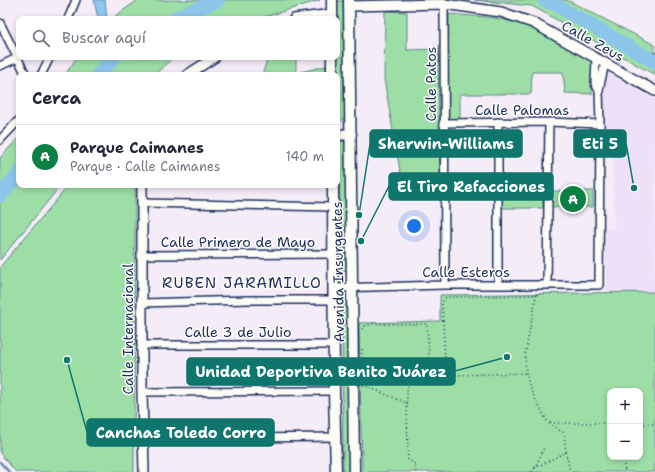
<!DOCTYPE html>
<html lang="es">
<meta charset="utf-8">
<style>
:root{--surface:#fff;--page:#f2f2f3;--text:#1f2937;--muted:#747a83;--line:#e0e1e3;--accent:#0b8043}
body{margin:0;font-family:"Shantell Sans",sans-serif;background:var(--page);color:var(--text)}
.controls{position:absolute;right:12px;bottom:12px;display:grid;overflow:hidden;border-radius:8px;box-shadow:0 2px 6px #0003}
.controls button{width:36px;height:36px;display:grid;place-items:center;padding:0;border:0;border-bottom:1px solid var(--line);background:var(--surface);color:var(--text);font:20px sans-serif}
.you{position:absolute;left:414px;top:226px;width:14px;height:14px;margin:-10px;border:3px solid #fff;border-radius:50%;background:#1a73e8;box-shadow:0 0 0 6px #1a73e833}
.badge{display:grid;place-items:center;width:26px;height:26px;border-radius:50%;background:var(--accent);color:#fff;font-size:13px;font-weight:700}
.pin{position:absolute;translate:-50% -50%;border:2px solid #fff;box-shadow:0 1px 4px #0006}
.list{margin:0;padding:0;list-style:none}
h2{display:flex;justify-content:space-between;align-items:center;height:52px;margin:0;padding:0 16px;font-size:17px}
h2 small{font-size:13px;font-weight:400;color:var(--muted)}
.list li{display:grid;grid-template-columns:26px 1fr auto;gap:12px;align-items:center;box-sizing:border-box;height:64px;padding:0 16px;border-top:1px solid var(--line)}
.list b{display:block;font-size:15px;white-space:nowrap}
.list p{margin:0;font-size:13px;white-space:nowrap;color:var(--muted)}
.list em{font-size:13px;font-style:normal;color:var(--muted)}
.icon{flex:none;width:22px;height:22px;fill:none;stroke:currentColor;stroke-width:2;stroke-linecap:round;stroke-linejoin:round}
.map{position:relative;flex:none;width:655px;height:472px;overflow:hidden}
.search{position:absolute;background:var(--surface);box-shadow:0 2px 6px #0003;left:16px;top:16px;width:324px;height:44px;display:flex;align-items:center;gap:10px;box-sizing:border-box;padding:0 14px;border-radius:8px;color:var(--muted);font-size:15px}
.panel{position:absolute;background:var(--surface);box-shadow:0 2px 6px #0003;left:16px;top:72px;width:324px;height:116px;border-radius:8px}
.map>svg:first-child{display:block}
</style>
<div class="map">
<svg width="655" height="472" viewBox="0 0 655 472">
<rect width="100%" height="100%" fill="#f4ecf7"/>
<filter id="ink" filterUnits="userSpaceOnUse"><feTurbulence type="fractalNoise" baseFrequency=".025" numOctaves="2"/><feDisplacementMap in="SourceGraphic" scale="8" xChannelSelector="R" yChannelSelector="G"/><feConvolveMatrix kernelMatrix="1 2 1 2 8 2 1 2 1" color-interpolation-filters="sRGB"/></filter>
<g filter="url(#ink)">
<path fill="#eee1f7" d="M606,72L655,99V292H606L605,229H614L613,148H604L603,89Z"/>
<path fill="#9ddea7" stroke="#5c8682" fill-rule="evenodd" d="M138,0H320L258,19H111Z
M474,0H567L655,45V75L532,6Z
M336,1H343L345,118L340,122L337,118Z
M385,11L407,12V50L438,49L440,193L404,194L384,79Z
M449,14C468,16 487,16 505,20C536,26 565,45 592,61V94L565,93L563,72H532L531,94H460V119L447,120Z
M77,57H174L154,75H65Z
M268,57H296V73L326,66V75H262Z
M19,137V185H61L0,260V158Z
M343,141L348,142L347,272L342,269L338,143Z
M69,185H135L134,472H16L0,453V267Z
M552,191H593V207H552Z
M502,192H542L543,208H502Z
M655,292V472H362L359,323L440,321V295ZM610,391H640V457H610Z
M346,297L351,298V472H343L342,298Z"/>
<path fill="#8cc6eb" stroke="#5f8ab3" d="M94,0H105L107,19H98Z"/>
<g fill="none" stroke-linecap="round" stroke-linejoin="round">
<path stroke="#5f8ab3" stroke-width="2.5" d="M640,53H655
M108,57V62
M0,462L9,472"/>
<path stroke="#8cc6eb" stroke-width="14" d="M544,0L554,4L655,62
M173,19L218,0
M98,75L114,57
M0,196L19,173"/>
<g stroke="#1b2f5e" stroke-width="10">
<path id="minor" d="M444,4L445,285
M68,19L76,0
M0,23L26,75
M596,58L595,84L599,90
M0,66L19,57
M41,75L50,57
M498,122V285
M443,123L549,122L600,124
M0,140L19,120
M143,203L333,207
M142,255L334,254
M547,285L549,122
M334,288L445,285H599L600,124L599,90L605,63
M142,303L248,300H334
M142,345H334
M142,392L334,391
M143,439L335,437"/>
</g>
<g stroke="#1b2f5e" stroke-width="12">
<path id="tertiary" d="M349,6L444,4L501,12L533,23L655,91
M294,19L332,14
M187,75L215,57
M142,185V392L144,472"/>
</g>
<g stroke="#1b2f5e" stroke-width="13">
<path id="secondary" d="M349,0L354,472
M332,19V0
M332,57V75
M337,135L351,134
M333,185L334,391L336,472"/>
</g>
<path stroke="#1b2f5e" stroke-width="1.5" stroke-dasharray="1 3" stroke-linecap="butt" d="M362,329L365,326L371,324H427L430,375
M362,349L363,385L407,403C407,388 405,383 420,376L526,373
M429,361H445L442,303L446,297L537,295
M407,403L408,460L414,463L416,472
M550,423H610
M640,424H655
M566,452L570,472
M623,457L625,472
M535,468L544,448
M532,472L535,468L566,452L564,433L548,423L531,391L526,373L525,355L537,291"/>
<use href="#minor" stroke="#fdfcf7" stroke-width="7"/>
<use href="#tertiary" stroke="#fdfcf7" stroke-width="9"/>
<use href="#secondary" stroke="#fdfcf7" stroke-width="10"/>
</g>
</g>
<g text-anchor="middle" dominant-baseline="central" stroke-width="3" stroke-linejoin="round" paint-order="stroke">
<g font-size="14" fill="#1b2f5e" stroke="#fdfcf7">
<text transform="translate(593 41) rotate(29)">Calle Zeus</text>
<text transform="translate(431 84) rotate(-90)">Calle Patos</text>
<text x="522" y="110">Calle Palomas</text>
<text x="238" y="242">Calle Primero de Mayo</text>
<text transform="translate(338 272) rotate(-91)">Avenida Insurgentes</text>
<text x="466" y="272">Calle Esteros</text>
<text transform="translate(128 329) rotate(-90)">Calle Internacional</text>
<text x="238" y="332">Calle 3 de Julio</text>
</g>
<g font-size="15" letter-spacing="1" fill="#1b2f5e" stroke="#fdfcf7">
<text x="242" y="283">RUBEN JARAMILLO</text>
</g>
</g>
<path fill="none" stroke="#0f766e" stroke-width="1.5" d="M634 188L626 143M359 215L370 144M361 241L389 186M507 357L455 371M67 360L87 432"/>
<g fill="#0f766e" stroke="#fdfcf7" stroke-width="1.5">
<circle cx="634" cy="188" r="4"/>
<circle cx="359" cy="215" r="4"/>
<circle cx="361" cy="241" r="4"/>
<circle cx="507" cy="357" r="4"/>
<circle cx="67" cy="360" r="4"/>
</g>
<g fill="#0f766e" stroke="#0f766e" stroke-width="1.5">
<rect x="574" y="130" width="52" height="27" rx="4"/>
<rect x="370" y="130" width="152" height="27" rx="4"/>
<rect x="389" y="173" width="164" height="27" rx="4"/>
<rect x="187" y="358" width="268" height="27" rx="4"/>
<rect x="87" y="419" width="187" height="27" rx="4"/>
</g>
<g font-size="15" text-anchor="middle" font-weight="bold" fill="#fff">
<text x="600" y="149">Eti 5</text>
<text x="446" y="149">Sherwin-Williams</text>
<text x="471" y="192">El Tiro Refacciones</text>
<text x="321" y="377">Unidad Deportiva Benito Juárez</text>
<text x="181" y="438">Canchas Toledo Corro</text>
</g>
</svg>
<div class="controls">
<button>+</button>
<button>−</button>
</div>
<div class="you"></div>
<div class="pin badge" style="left:573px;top:199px">A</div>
<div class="search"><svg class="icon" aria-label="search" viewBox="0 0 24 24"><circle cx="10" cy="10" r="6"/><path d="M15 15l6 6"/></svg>Buscar aquí</div>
<section class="panel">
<h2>Cerca<small></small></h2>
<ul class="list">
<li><span class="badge">A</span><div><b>Parque Caimanes</b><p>Parque · Calle Caimanes</p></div><em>140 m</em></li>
</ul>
</section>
</div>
